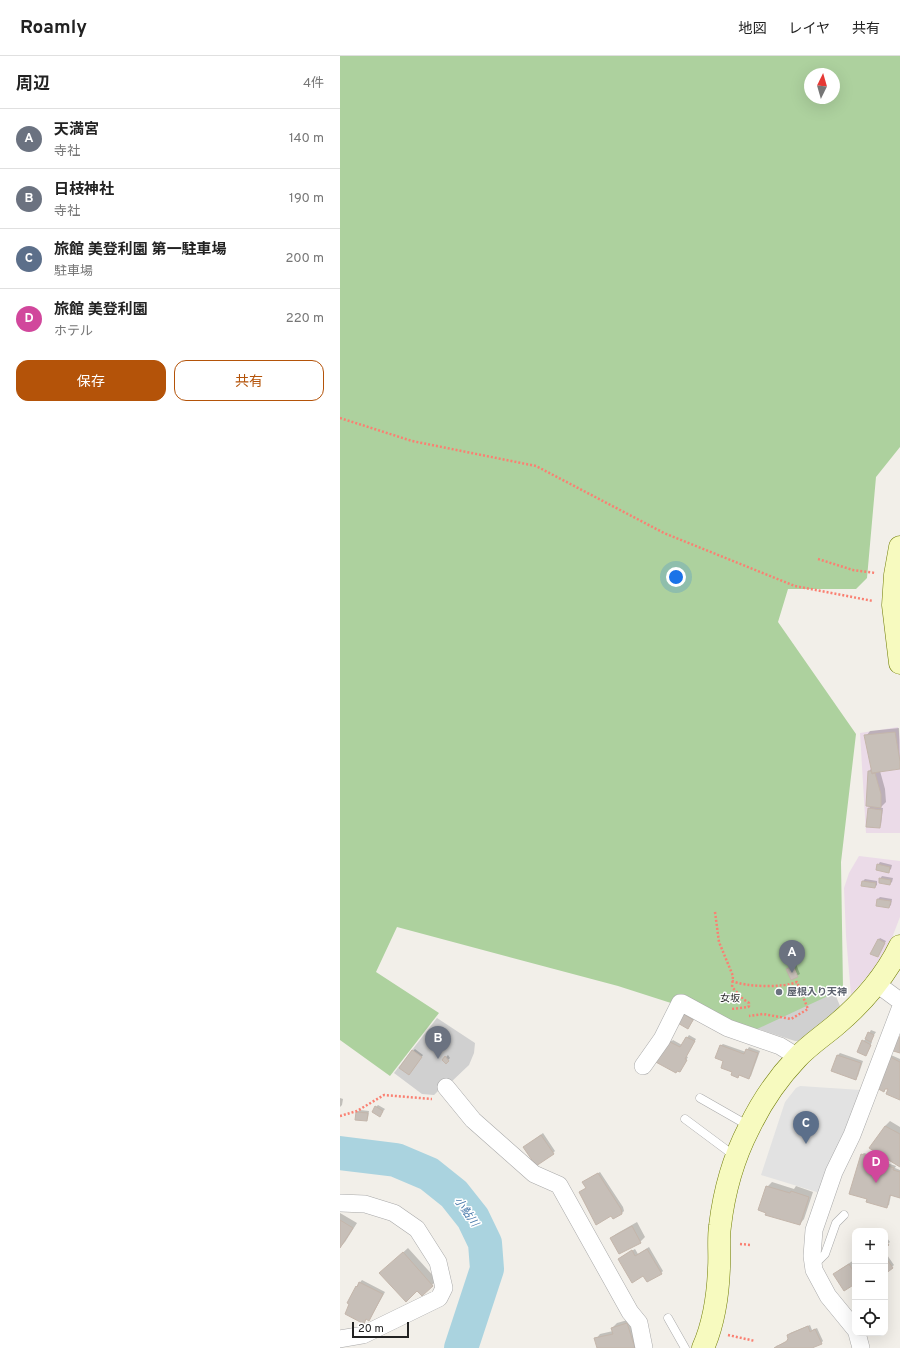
<!DOCTYPE html>
<html lang="ja">
<meta charset="utf-8">
<style>
:root{--surface:#fff;--page:#f6f6f6;--text:#222;--muted:#767676;--line:#e0e0e0;--accent:#b45309}
body{margin:0;font-family:Overpass,"Noto Sans JP",sans-serif;background:var(--page);color:var(--text)}
.controls{position:absolute;right:12px;bottom:12px;display:grid;overflow:hidden;border-radius:8px;box-shadow:0 4px 16px #0002}
.controls button{width:36px;height:36px;display:grid;place-items:center;padding:0;border:0;border-bottom:1px solid var(--line);background:var(--surface);color:var(--text);font:20px sans-serif}
.compass{position:absolute;left:464px;top:12px;width:36px;height:36px;border-radius:50%;background:var(--surface);box-shadow:0 4px 16px #0002;rotate:5deg}
.scale{position:absolute;left:12px;bottom:10px;width:57px;box-sizing:border-box;padding-left:4px;border:2px solid #222;border-top:0;font-size:11px;line-height:14px;white-space:nowrap;color:#222;-webkit-text-stroke:3px #fff;paint-order:stroke}
.you{position:absolute;left:336px;top:521px;width:14px;height:14px;margin:-10px;border:3px solid #fff;border-radius:50%;background:#1a73e8;box-shadow:0 0 0 6px #1a73e833}
.badge{display:grid;place-items:center;width:26px;height:26px;border-radius:50%;background:var(--accent);color:#fff;font-size:13px;font-weight:700}
.pin{position:absolute;translate:-50% -33px;filter:drop-shadow(0 1px 2px #0008)}
.pin::after{content:'';position:absolute;top:21px;width:14px;height:12px;background:inherit;clip-path:polygon(0 0,100% 0,50% 100%)}
.list{margin:0;padding:0;list-style:none}
h2{display:flex;justify-content:space-between;align-items:center;height:52px;margin:0;padding:0 16px;font-size:17px}
h2 small{font-size:13px;font-weight:400;color:var(--muted)}
.list li{display:grid;grid-template-columns:26px 1fr auto;gap:12px;align-items:center;box-sizing:border-box;height:60px;padding:0 16px;border-top:1px solid var(--line)}
.list b{display:block;font-size:15px;white-space:nowrap}
.list p{margin:0;font-size:13px;white-space:nowrap;color:var(--muted)}
.list em{font-size:13px;font-style:normal;color:var(--muted)}
.actions{display:flex;gap:8px;padding:12px 16px}
.actions a{flex:1;padding:9px 0;border:1px solid var(--accent);border-radius:12px;text-align:center;font-size:14px;color:var(--accent)}
.actions .main{background:var(--accent);color:#fff}
.icon{flex:none;width:22px;height:22px;fill:none;stroke:currentColor;stroke-width:2;stroke-linecap:round;stroke-linejoin:round}
.map{position:relative;flex:none;width:560px;height:1292px;overflow:hidden}
header{display:flex;align-items:center;gap:24px;box-sizing:border-box;height:56px;padding:0 20px;background:var(--surface);border-bottom:1px solid var(--line)}
header strong{font-size:19px}
nav{display:flex;gap:22px;margin-inline-start:auto;font-size:14px}
main{display:flex}
aside{flex:1;background:var(--surface)}
.map>svg:first-child{display:block}
</style>
<header>
<strong>Roamly</strong>
<nav><a>地図</a><a>レイヤ</a><a>共有</a></nav>
</header>
<main>
<aside>
<h2>周辺<small>4件</small></h2>
<ul class="list">
<li><span class="badge" style="background:#6b7280">A</span><div><b>天満宮</b><p>寺社</p></div><em>140 m</em></li>
<li><span class="badge" style="background:#6b7280">B</span><div><b>日枝神社</b><p>寺社</p></div><em>190 m</em></li>
<li><span class="badge" style="background:#5c6f8a">C</span><div><b>旅館 美登利園 第一駐車場</b><p>駐車場</p></div><em>200 m</em></li>
<li><span class="badge" style="background:#d1479c">D</span><div><b>旅館 美登利園</b><p>ホテル</p></div><em>220 m</em></li>
</ul>
<div class="actions"><a class="main">保存</a><a>共有</a></div>
</aside>
<div class="map">
<svg width="560" height="1292" viewBox="0 0 560 1292">
<rect width="100%" height="100%" fill="#f2efe9"/>
<path fill="#ebdbe8" d="M558,671L560,684V777H526L520,677Z
M519,800L560,805V861L550,887L534,912L511,939L506,880L504,832L509,817Z"/>
<path fill="#d0d0d0" d="M491,928L500,950L492,958L458,985H455L382,961Z
M97,962L135,987L134,997L129,1009L109,1028L106,1027L94,1039L82,1038L54,1017Z"/>
<path fill="#add19e" fill-rule="evenodd" d="M0,0H560V391L536,421L527,522L516,533H448L438,566L516,678L501,806L503,933L415,974L278,930L57,871L36,916L99,957L50,1020L0,984ZM470,18H494V42H470Z"/>
<path fill="#e2e2e2" d="M460,1030L521,1034L522,1036L480,1137L421,1119L445,1046L456,1032Z"/>
<path fill="#0003" d="M559,672L560,711L540,715L545,733L546,746L540,752H543L541,769L539,771L528,753L531,750H527L529,715L532,712L526,680L530,675Z
M540,806L552,809L551,813L549,815L538,809Z
M542,820L553,822L552,826L550,828L540,823Z
M525,823L537,825V829L535,831L523,825Z
M540,841L552,843L551,849L549,851L538,843Z
M540,882L546,885L538,900V884Z
M456,908L460,918L451,923L447,913Z
M347,953L357,959L348,972L338,966Z
M531,974L536,976L530,985L532,986L526,999L523,985L526,983Z
M349,979L356,983L346,1000L348,1001L340,1015L338,1014L336,1016L314,1004L330,984L332,985L333,984L342,989Z
M383,988L406,996L409,991L420,995L411,1020L409,1022L400,1019L398,1020L393,1016L385,1004L380,990Z
M75,993L83,999L71,1016L73,995Z
M500,997L523,1005L518,1020L516,1022L493,1014L498,999Z
M108,999L110,1002L106,1006L103,1004Z
M551,999L560,1003V1043L549,1033L546,1032L544,1034Z
M0,1042L3,1043L2,1049L0,1051Z
M38,1049L45,1053L40,1059L36,1051Z
M20,1054L29,1055L28,1062L26,1064L17,1056Z
M550,1065L560,1071V1110L545,1070Z
M203,1077L215,1095L213,1097L187,1089Z
M524,1097L548,1104L547,1107L556,1110L555,1112L560,1114V1141L551,1139L549,1149L546,1151L528,1142L521,1099Z
M260,1116L283,1151L284,1155L282,1157L247,1132L243,1126Z
M432,1126L454,1133L456,1130L473,1136L464,1163L460,1168L427,1131Z
M0,1157L17,1167L5,1186L0,1191Z
M297,1166L305,1181L300,1186L271,1182L276,1178Z
M547,1182L550,1186L545,1190V1183Z
M309,1191L323,1215L321,1217L303,1218L281,1201L295,1193L298,1198Z
M68,1192L97,1224L82,1239L77,1234L46,1212Z
M545,1196L554,1209L545,1217Z
M514,1204L515,1227L495,1218L499,1214Z
M22,1224L45,1236L31,1261L29,1263L27,1262L24,1266L16,1231Z
M291,1263L301,1292H258L256,1283L260,1278L273,1275L272,1272L277,1267Z
M470,1269L472,1274L477,1272L483,1285L481,1287L470,1292H435L436,1290L452,1284L448,1280L450,1277Z"/>
<g fill="none" stroke-linecap="round" stroke-linejoin="round">
<path stroke="#aad3df" stroke-width="34" d="M0,1097L56,1104L89,1118L114,1138L133,1162L145,1187L147,1213L121,1292"/>
</g>
<path fill="#c7bfb8" stroke="#c4b6ab" d="M555,676L560,705V713L532,717L524,679Z
M528,715H531L532,718L535,717L541,738V752L526,750Z
M528,752L542,754L540,772L526,771Z
M537,808L550,811L549,817L536,814Z
M539,822L551,824L550,829L539,827Z
M522,825L536,827L535,832L521,830Z
M537,843L551,845L549,852L536,850Z
M538,883L545,887L538,901L530,898Z
M453,910L458,921L451,924L446,913Z
M342,957L353,964L348,973L336,966Z
M528,976L534,979L531,986L525,983Z
M554,979L560,981V997L550,994Z
M346,981L355,985L345,1003L347,1004L340,1016L337,1015L336,1017L312,1004L330,986L340,991Z
M522,984L531,989L526,1000L517,996Z
M380,989L404,998L406,993L418,997L409,1023L399,1019L398,1022L391,1019L392,1016L381,1012L383,1005L375,1002Z
M72,994L82,1001L69,1019L59,1012Z
M497,999L521,1007L516,1024L491,1015Z
M105,1000L109,1005L106,1008L102,1004Z
M548,1000L560,1006V1044L546,1038L548,1033H545L544,1036L533,1030Z
M35,1050L43,1055L40,1061L32,1056Z
M16,1056L28,1057L27,1065L15,1064Z
M545,1070L560,1078V1111L529,1092Z
M201,1079L214,1098L196,1110L183,1091Z
M521,1098L547,1106L545,1109L554,1112L553,1114L560,1116V1142L550,1139L547,1152L526,1146L527,1143L509,1138Z
M258,1117L281,1153L282,1158L273,1163L271,1160L256,1169L239,1136L246,1132L242,1126Z
M426,1130L450,1137L451,1135L469,1141L460,1169L425,1159L426,1157L418,1154Z
M0,1164L13,1172L0,1192Z
M292,1170L301,1187L279,1198L270,1182Z
M545,1184L549,1189L545,1192Z
M307,1193L322,1218L307,1226L303,1220L292,1227L278,1203L292,1194L295,1200Z
M63,1196L93,1230L82,1240L77,1235L66,1246L39,1217Z
M545,1201L553,1212L545,1218Z
M509,1208L515,1218V1228L504,1235L493,1218Z
M19,1226L43,1238L29,1265L26,1263L24,1268L5,1258L9,1248L7,1247L16,1230L17,1231Z
M287,1267L295,1292H257L254,1282L273,1278L271,1272Z
M468,1270L470,1276L475,1273L482,1288L472,1292H434L447,1285V1284L448,1283L447,1279Z"/>
<g fill="none" stroke-linecap="round" stroke-linejoin="round">
<g stroke="#a9a9a9" stroke-width="9">
<path id="lane" d="M360,1042L409,1070
M345,1063L388,1095L396,1097
M472,1205L479,1204L485,1198L496,1167L504,1159
M328,1262L345,1292"/>
</g>
<g stroke="#a9a9a9" stroke-width="18">
<path id="street" d="M537,928L560,945
M303,1010L322,983L340,947H342L388,972L440,990L458,1001
M106,1031L133,1064L194,1118L219,1129L290,1256L299,1267L304,1292
M0,1147L25,1148L54,1157L77,1173L98,1206L104,1232L99,1242L23,1279L0,1283
M515,1273L488,1240L474,1214L472,1200L474,1174L494,1116L512,1079L560,953
M517,1277L521,1292"/>
</g>
<g stroke="#707d05" stroke-width="23">
<path id="secondary" d="M560,491L555,519L553,549L560,607
M363,1292C374,1267 378,1239 379,1212C380,1198 378,1184 380,1170C384,1136 393,1103 409,1072C421,1047 437,1023 457,1002C468,990 483,980 496,969C522,947 545,921 560,890"/>
</g>
<path stroke="#fa8072" stroke-width="2.5" stroke-dasharray="2 2" stroke-linecap="butt" d="M0,362L72,385L196,410L324,477L455,530L533,545
M478,503L513,514L535,517
M375,856L379,886L393,920L392,931L403,943L409,947V950L408,951L391,953
M392,925C406,931 443,932 457,926L468,953L451,963L423,958L409,960
M0,1060L17,1055L44,1039L92,1043
M400,1188L411,1189
M388,1279L415,1285"/>
<use href="#lane" stroke="#fff" stroke-width="8"/>
<use href="#street" stroke="#fff" stroke-width="17"/>
<use href="#secondary" stroke="#f7fabf" stroke-width="22"/>
</g>
<circle fill="#6b7280" stroke="#fff" stroke-width="1.5" cx="439" cy="936" r="4"/>
<g text-anchor="middle" dominant-baseline="central" stroke-width="3" stroke-linejoin="round" paint-order="stroke">
<g font-size="10" font-weight="bold" fill="#5b616d" stroke="#fff" text-anchor="start">
<text x="447" y="936">屋根入り天神</text>
</g>
<g font-size="10" fill="#222" stroke="#fff">
<text transform="translate(390 943) rotate(2)">女坂</text>
</g>
<g font-size="11" font-style="italic" fill="#4a7aab" stroke="#fff">
<text transform="translate(126 1156) rotate(55)">小鮎川</text>
</g>
</g>
</svg>
<div class="controls">
<button>+</button>
<button>−</button>
<button><svg class="icon" aria-label="locate" viewBox="0 0 24 24"><circle cx="12" cy="12" r="6"/><path d="M12 2v4M12 18v4M2 12h4M18 12h4"/></svg></button>
</div>
<svg class="compass" viewBox="-18 -18 36 36"><path d="M0-13l5 13h-10z" fill="#e53935"/><path d="M0 13l5-13h-10z" fill="#767676"/></svg>
<div class="scale">20 m</div>
<div class="you"></div>
<div class="pin badge" style="left:452px;top:917px;background:#6b7280">A</div>
<div class="pin badge" style="left:98px;top:1003px;background:#6b7280">B</div>
<div class="pin badge" style="left:466px;top:1088px;background:#5c6f8a">C</div>
<div class="pin badge" style="left:536px;top:1127px;background:#d1479c">D</div>
</div>
</main>
